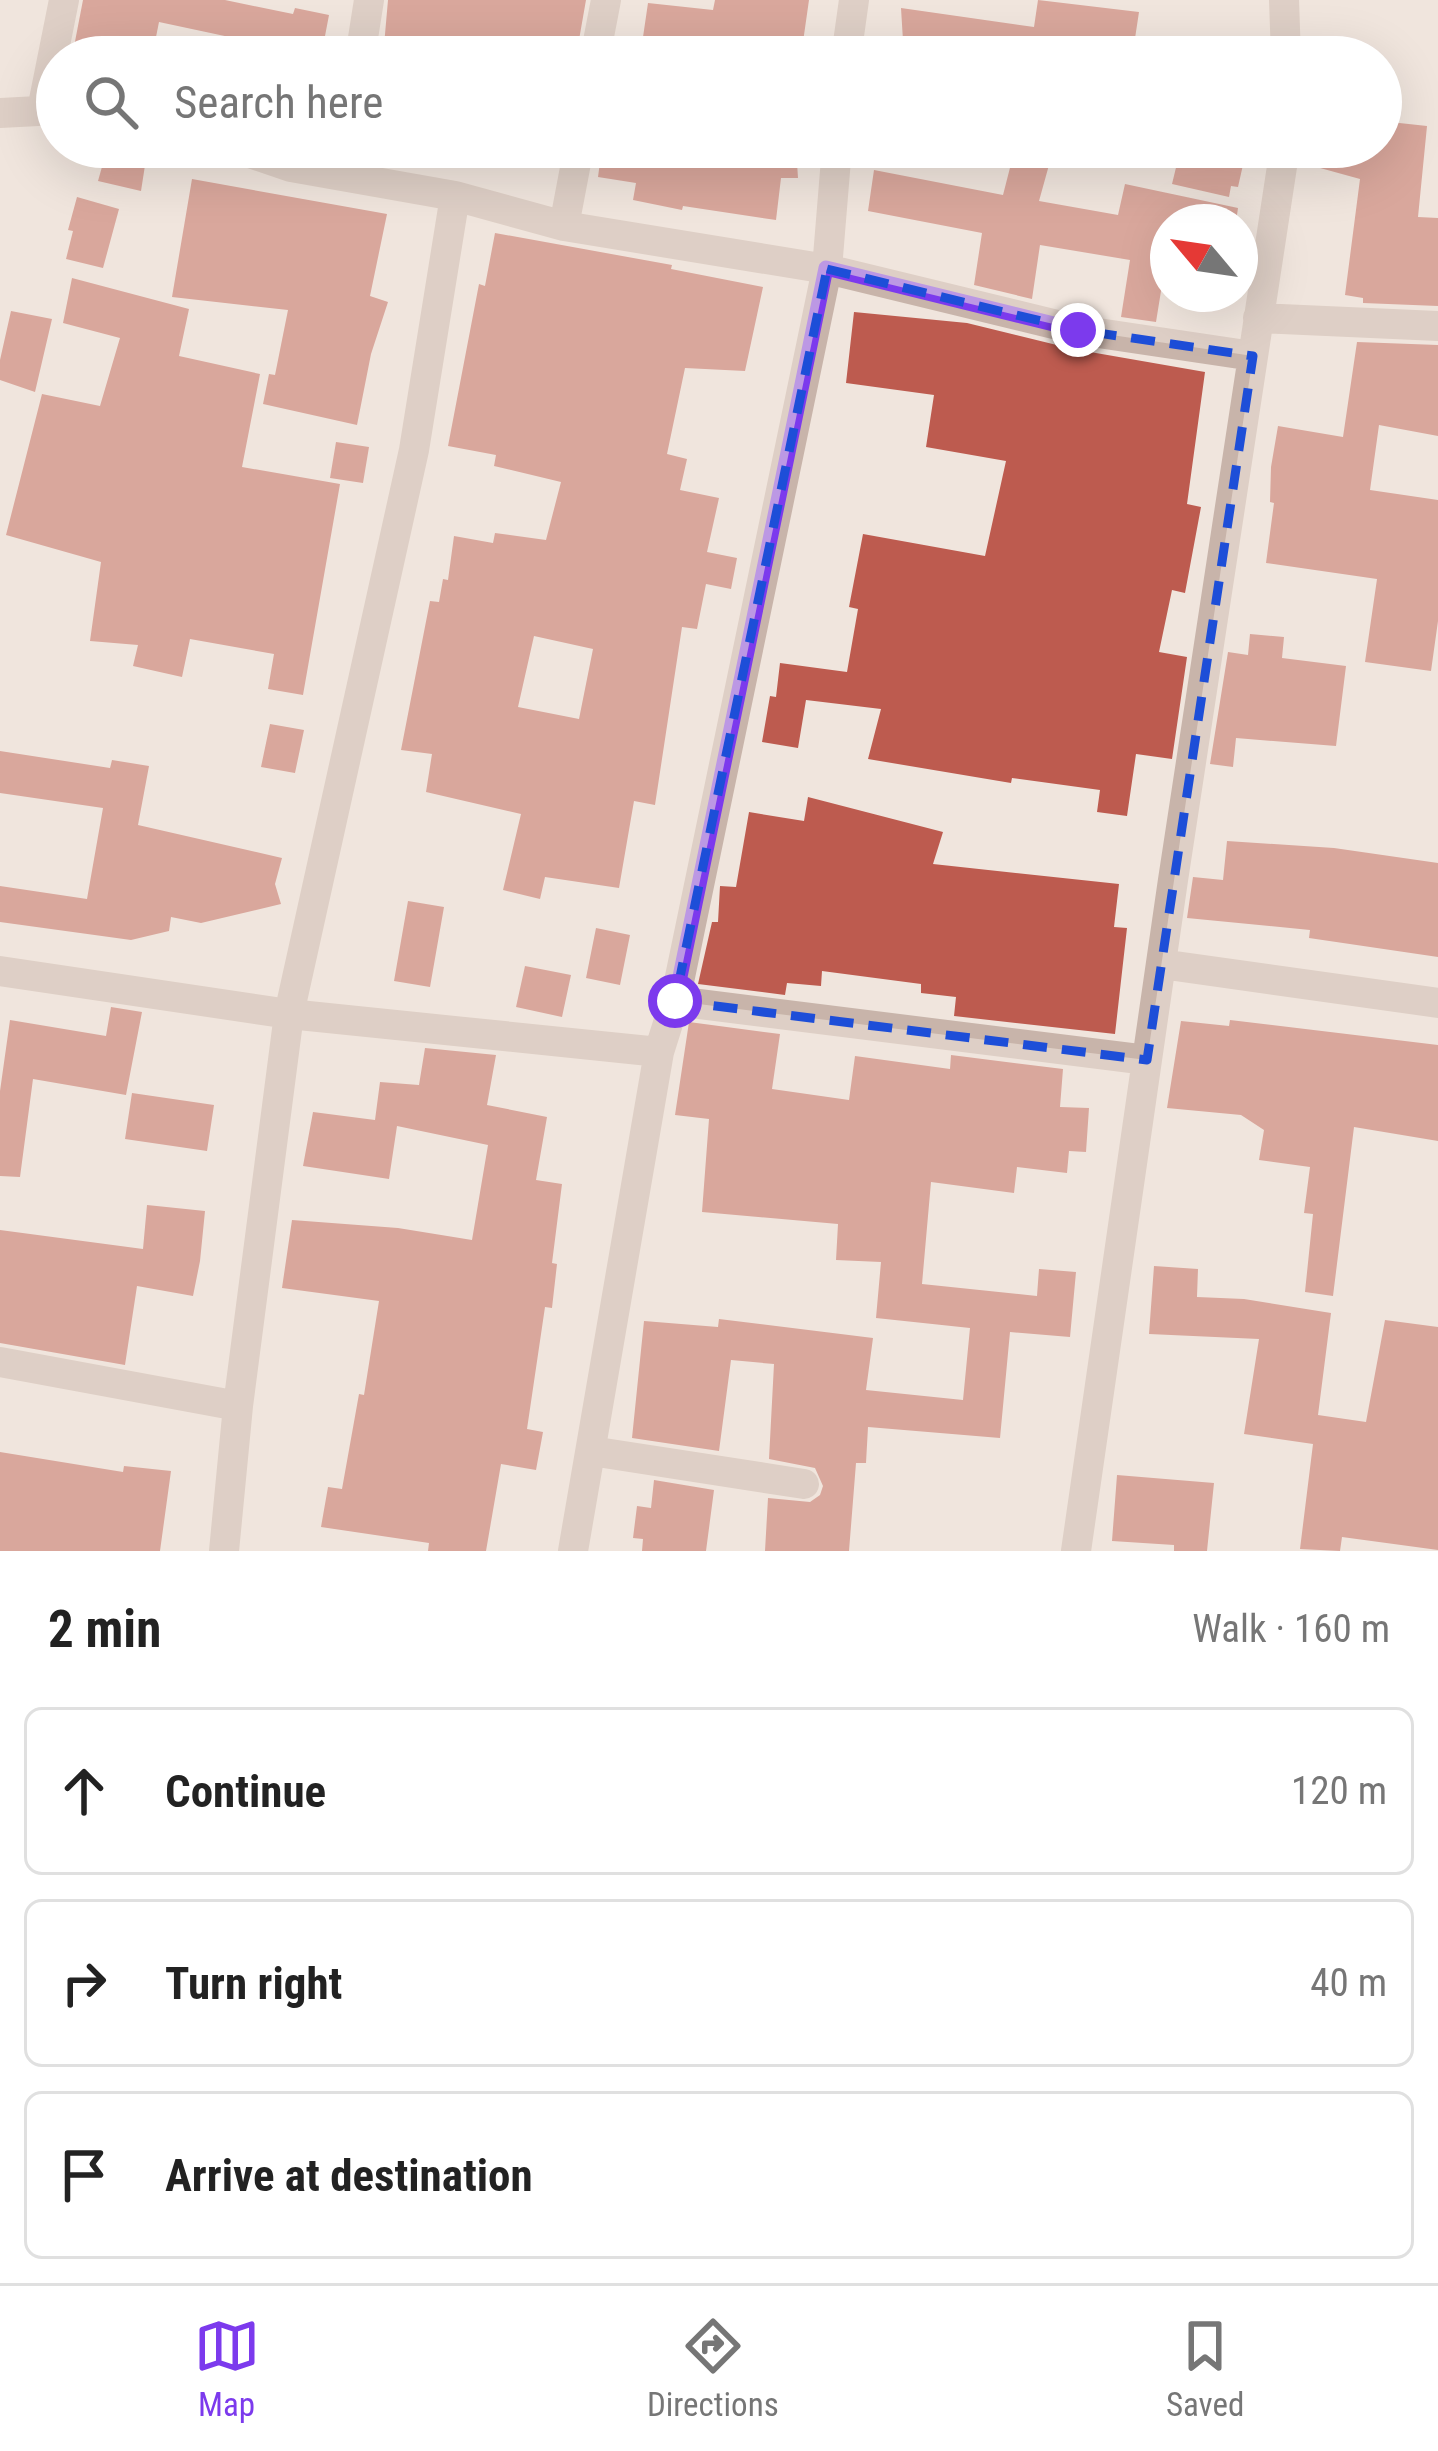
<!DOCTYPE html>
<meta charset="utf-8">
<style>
:root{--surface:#fff;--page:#f6f6f6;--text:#222;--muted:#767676;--line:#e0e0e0;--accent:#7c3aed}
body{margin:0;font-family:"Roboto Condensed",sans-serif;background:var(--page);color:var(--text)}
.compass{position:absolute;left:1150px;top:204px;width:108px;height:108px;border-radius:50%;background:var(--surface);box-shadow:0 12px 48px #0002;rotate:299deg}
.stop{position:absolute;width:36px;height:36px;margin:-27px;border:9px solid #7c3aed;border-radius:50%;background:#fff}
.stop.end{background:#7c3aed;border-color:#fff;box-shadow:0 3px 12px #0008}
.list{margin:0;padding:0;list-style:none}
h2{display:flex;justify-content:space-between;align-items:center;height:156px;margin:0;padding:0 48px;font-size:51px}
h2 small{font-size:39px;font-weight:400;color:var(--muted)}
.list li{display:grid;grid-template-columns:78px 1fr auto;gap:36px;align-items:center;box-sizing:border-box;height:168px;margin:0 24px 24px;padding:0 24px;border:3px solid var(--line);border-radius:18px}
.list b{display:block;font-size:45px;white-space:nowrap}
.list em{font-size:39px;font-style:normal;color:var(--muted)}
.icon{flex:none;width:66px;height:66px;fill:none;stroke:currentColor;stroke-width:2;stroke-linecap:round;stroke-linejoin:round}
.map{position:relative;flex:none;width:1438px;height:1551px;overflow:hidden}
.search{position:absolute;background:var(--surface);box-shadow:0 12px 48px #0002;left:36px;right:36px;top:36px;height:132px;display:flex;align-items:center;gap:30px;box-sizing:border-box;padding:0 42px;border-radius:66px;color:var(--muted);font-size:45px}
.sheet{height:732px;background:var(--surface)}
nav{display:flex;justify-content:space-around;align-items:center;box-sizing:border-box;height:168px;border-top:3px solid var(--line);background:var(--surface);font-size:33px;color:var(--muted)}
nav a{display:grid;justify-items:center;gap:6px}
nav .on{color:var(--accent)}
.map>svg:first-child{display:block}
</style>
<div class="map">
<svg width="1438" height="1551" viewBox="0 0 1438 1551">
<rect width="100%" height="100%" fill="#f0e5dd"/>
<path fill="#bd5b4f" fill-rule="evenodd" d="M83,0H225L293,14L295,8L329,15L321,57H230L234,38L159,22L152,57H72Z
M388,0H586L576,57H383Z
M715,0H809L802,49L786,47L784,57H713V53L667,47L668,40L643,37L648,3L713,10Z
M1038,0L1139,12L1134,45L1108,42L1105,57H904L901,8L1034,27Z
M1381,121L1427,126L1418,217L1438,218V306L1363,303V298L1345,295L1360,179L1302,163L1304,147H1381Z
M602,147H796L798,178H781L776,220L683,206L682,210L633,200L636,183L598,177Z
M1181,147H1205L1245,156L1238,187L1231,186L1229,197L1172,184Z
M107,149L146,159L141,191L98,181Z
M1013,156L1049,165L1039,201L1118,215L1125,184L1238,208L1236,222H1168V248L1156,322L1121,317L1130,260L1040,245L1032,299L974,285L982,233L868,211L874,170L1003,195Z
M192,179L387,214L370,296L388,302L371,354L357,425L263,404L269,374L275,375L288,310L172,297Z
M77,197L119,209L103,268L66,259L73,231L68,230Z
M495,233L672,265L671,269L763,287L745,371L685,368L667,454L687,459L680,490L719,498L707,552L737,558L731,589L706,584L697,629L682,627L655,805L634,801L619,888L545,877L540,899L503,890L521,814L426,792L432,754L401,750L430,601L439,602L443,579L448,580L454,536L493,543L495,533L546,540L561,482L494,466L496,455L448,446L479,284L485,286ZM534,636L593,649L579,719L518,707Z
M72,278L189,309L179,356L260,374L242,467L340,484L303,695L268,689L274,654L190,639L182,677L133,666L138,645L90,641L101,562L6,535L42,394L100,406L120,338L63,323Z
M11,311L52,319L35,392L0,380V360Z
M854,312L967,323L1073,349L1205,372L1187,504L1201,507L1185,593L1172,590L1159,652L1187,657L1172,759L1136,754L1127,816L1097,812L1100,790L1012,778L1011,783L868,759L881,709L806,700L798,748L762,742L770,696L776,697L780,663L847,672L858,609L849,607L863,534L985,556L1006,461L926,447L934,395L846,383Z
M1357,342L1438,345V436L1379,425L1370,490L1438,500V621L1431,671L1365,662L1377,579L1266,563L1274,503L1270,502L1271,467L1278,426L1343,437Z
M336,442L369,447L363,483L330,478Z
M1250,634L1284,637L1282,658L1346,666L1336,746L1236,738L1233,767L1210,764L1228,652L1248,655Z
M270,724L304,730L295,773L261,767Z
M0,751L110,768L112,760L149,766L138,825L282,858L275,884L281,904L201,923L171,917L169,931L131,940L0,922V886L87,899L103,808L0,793Z
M808,797L943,832L933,864L1119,884L1114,927L1127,928L1115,1034L954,1016L956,997L921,993V984L822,971L821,986L787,983L785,995L698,984L712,922H718L720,886L736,887L749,812L804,821Z
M1227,841L1334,848L1438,863V957L1309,938L1310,930L1187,918L1193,877L1223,880Z
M408,901L444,907L430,987L394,981Z
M596,928L630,935L620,985L586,978Z
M525,966L571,975L562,1017L516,1007Z
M111,1007L142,1012L126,1095L33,1079L20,1177L0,1176V1091L10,1020L106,1036Z
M1230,1020L1438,1045V1141L1354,1127L1333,1296L1305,1292L1313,1214L1304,1213L1310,1167L1259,1160L1264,1130L1241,1115L1167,1108L1181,1021L1229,1026Z
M689,1022L780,1034L772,1089L849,1100L855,1056L950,1069L951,1055L1063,1069L1060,1107L1089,1108L1086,1152L1069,1151L1067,1173L1017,1167L1014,1193L931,1182L922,1284L1037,1296L1039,1269L1076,1272L1070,1337L1010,1332L1000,1438L868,1427L866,1463H856L849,1551H765L768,1498L810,1502L820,1495L823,1486L815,1468L769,1459L774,1364L731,1360L719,1451L632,1438L644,1321L718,1327L719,1319L873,1338L866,1390L963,1400L970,1328L876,1318L881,1262L836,1260L838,1224L702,1212L709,1119L675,1115Z
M425,1048L496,1055L487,1105L547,1117L536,1180L562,1184L552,1263L557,1264L552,1308L545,1307L527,1429L543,1432L536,1470L501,1464L486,1551H428L429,1543L321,1527L328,1487L342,1489L359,1394L364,1395L379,1301L282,1288L292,1220L398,1228L472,1240L488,1145L397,1126L389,1179L303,1166L313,1112L375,1120L380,1082L419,1085Z
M132,1093L214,1105L207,1151L125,1139Z
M147,1205L205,1211L200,1261L193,1296L137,1286L125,1365L0,1343V1230L143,1249Z
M1154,1266L1198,1269L1197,1297L1244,1299L1331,1313L1318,1415L1366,1422L1385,1320L1438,1327V1550L1342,1537L1340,1551L1300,1549L1313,1444L1244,1434L1259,1339L1149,1334Z
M0,1452L123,1472L124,1466L171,1471L160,1551H0Z
M1117,1475L1214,1483L1207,1551H1174V1545L1112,1541Z
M654,1480L714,1490L706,1551H642L643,1539L633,1538L637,1506L651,1508Z"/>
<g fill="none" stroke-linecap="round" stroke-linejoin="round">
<path stroke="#c8b4aa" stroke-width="30" d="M1284,0L1286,57
M360,57L369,0
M595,57L606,0
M846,57L854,0
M42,110L64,0
M0,113L57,110
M232,147L291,167L455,196L564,226L827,269L1078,330L1253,356
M564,226L579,147
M1258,318L1438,326
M1161,964L1438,1003
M0,971L289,1014L659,1052
M675,1001L1147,1060
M0,1362L238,1406
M591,1451L804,1484
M224,1551L238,1406L289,1014L414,450L455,196
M573,1551L659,1052L675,1001L827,269L837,147
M1076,1551L1173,880L1285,147"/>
</g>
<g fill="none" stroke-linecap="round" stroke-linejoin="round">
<path stroke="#7c3aed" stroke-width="15" d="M675,1001L826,268L1078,330"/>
</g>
<path d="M0 0H1438V1551H0ZM827,269L1078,330L1253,356L1147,1060L675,1001Z" fill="#f0e5dd" fill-opacity=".55" fill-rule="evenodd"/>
<path fill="none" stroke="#1d4ed8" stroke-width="9" stroke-dasharray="24 15" stroke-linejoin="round" d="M827,269L1078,330L1253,356L1147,1060L675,1001Z"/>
</svg>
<svg class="compass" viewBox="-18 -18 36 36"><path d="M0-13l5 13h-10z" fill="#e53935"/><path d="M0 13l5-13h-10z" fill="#767676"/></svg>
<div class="stop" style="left:675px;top:1001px"></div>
<div class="stop end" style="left:1078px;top:330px"></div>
<div class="search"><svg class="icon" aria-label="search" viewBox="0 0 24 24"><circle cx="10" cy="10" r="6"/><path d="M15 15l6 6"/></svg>Search here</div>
</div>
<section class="sheet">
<h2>2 min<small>Walk · 160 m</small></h2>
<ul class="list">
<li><svg class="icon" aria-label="ahead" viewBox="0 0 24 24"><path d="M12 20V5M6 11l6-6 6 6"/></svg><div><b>Continue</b></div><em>120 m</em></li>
<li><svg class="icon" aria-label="right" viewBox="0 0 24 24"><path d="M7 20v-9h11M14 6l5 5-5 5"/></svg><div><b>Turn right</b></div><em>40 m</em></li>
<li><svg class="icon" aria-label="arrive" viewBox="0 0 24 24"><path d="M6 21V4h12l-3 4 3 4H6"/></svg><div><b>Arrive at destination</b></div></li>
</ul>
</section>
<nav>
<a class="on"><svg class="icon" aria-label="map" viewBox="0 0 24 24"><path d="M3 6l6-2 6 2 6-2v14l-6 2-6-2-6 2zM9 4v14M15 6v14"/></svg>Map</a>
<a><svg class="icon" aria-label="directions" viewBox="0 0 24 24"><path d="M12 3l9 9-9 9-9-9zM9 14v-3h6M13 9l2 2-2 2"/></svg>Directions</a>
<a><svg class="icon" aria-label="saved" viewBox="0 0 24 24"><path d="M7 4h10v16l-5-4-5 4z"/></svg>Saved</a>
</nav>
